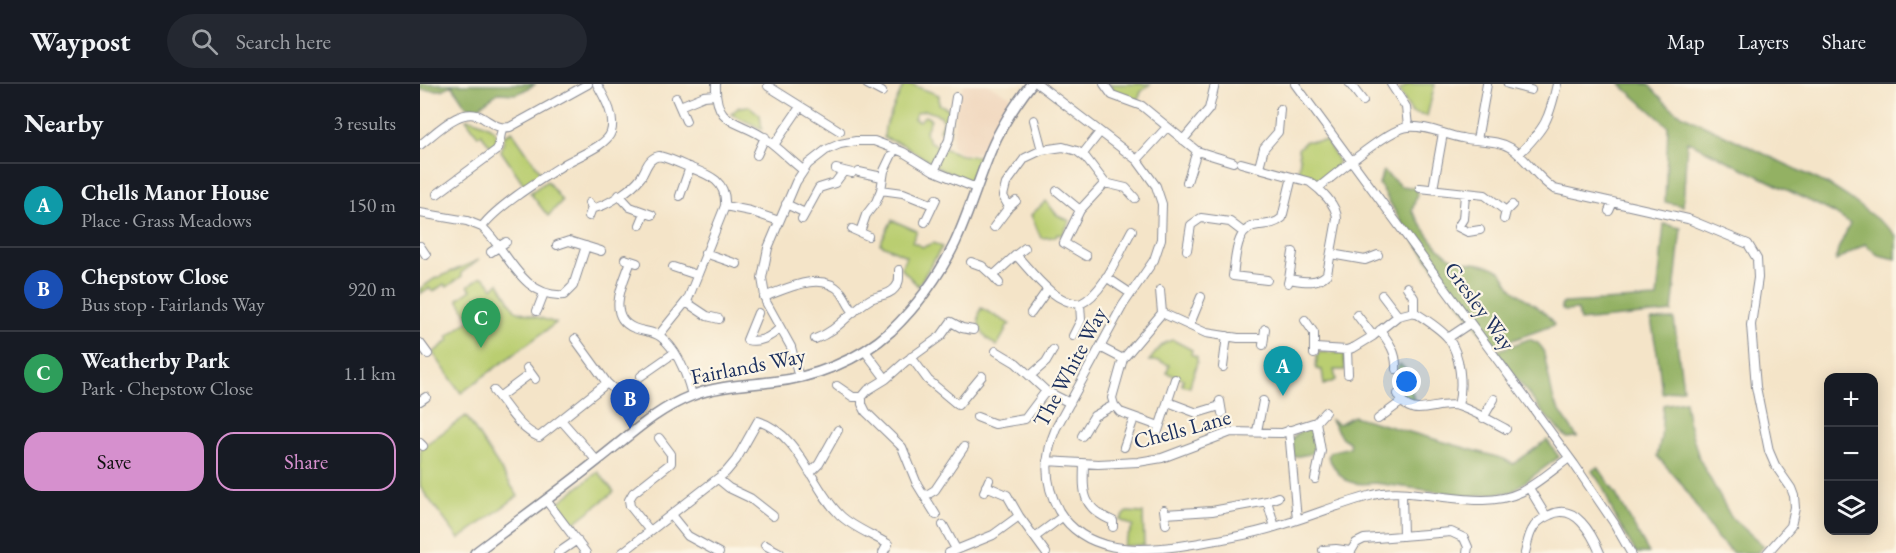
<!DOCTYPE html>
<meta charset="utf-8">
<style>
:root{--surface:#171b24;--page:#242831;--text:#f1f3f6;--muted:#9ea1a6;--line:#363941;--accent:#d690ce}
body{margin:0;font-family:"EB Garamond",serif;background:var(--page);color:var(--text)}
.controls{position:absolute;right:18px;bottom:18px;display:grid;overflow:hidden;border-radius:12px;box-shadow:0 3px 15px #0003}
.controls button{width:54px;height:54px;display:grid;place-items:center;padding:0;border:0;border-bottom:2px solid var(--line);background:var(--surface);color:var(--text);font:30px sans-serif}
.you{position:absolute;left:987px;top:298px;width:21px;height:21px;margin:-15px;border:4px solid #fff;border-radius:50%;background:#1a73e8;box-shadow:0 0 0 9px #1a73e833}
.badge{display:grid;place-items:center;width:39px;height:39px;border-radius:50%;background:var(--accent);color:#fff;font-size:20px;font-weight:700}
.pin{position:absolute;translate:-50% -50px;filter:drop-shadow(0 2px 3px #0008)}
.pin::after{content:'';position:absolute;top:32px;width:21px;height:18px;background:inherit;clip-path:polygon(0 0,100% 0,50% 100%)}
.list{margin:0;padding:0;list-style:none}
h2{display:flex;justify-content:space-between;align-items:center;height:78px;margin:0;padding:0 24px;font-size:26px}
h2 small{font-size:20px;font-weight:400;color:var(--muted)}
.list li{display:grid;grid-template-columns:39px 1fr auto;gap:18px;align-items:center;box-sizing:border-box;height:84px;padding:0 24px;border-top:2px solid var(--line)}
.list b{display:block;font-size:22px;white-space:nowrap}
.list p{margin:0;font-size:20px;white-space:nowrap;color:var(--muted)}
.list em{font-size:20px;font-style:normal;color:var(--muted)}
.actions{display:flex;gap:12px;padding:18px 24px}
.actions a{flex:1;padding:14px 0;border:2px solid var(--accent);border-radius:18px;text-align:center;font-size:21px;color:var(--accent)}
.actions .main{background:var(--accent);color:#111}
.icon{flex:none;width:33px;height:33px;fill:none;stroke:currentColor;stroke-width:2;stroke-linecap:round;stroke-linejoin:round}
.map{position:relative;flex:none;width:1476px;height:469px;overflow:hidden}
header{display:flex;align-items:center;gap:36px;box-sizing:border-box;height:84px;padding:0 30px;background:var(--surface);border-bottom:2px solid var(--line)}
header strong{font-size:28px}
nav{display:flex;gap:33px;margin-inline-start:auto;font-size:21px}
.search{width:420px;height:54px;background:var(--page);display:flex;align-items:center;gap:15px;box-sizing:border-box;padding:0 21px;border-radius:33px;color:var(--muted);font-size:22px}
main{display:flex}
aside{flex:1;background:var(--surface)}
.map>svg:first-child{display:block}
</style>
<header>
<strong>Waypost</strong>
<div class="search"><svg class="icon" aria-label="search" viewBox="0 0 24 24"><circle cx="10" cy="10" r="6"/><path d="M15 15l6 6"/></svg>Search here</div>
<nav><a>Map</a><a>Layers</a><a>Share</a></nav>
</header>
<main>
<aside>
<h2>Nearby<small>3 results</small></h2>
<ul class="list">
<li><span class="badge" style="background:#0f9aa8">A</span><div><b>Chells Manor House</b><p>Place · Grass Meadows</p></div><em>150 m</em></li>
<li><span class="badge" style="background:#1a4fb4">B</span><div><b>Chepstow Close</b><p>Bus stop · Fairlands Way</p></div><em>920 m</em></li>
<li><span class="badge" style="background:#2e9e5b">C</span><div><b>Weatherby Park</b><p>Park · Chepstow Close</p></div><em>1.1 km</em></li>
</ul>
<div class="actions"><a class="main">Save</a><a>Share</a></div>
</aside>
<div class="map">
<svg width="1476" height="469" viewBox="0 0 1476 469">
<rect width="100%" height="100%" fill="#fcf5e5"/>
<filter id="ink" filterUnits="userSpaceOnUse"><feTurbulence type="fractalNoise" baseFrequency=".0167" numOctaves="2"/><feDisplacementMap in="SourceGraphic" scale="12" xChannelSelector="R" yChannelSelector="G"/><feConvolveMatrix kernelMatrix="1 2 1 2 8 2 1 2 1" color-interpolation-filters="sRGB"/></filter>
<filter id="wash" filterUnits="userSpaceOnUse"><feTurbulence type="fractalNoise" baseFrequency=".008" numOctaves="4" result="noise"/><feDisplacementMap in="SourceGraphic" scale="24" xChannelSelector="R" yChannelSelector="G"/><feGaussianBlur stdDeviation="1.35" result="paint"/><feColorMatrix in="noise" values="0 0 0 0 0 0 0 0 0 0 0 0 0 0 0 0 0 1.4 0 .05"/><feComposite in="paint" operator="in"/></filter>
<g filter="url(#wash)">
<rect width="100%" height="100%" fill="#f4e4c8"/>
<path fill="#f0d6bc" d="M544,0H567L591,12L560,68L542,70L532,62L537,18Z"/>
<path fill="#bace71" stroke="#6a7e68" stroke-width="1.5" d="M484,0H490L519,11V20L530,26L529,50L519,46L523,37L521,32L505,26L496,29L494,35L499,37L505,32L511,35L505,49L510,58L523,64L541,71L564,73L557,94L549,97L522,86L484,61L464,54L465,43Z
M689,0H730L721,8L718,17L696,9Z
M989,0H1015L1007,32L992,29L979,7Z
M329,22L340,31L342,45L311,30L319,23Z
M46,35C53,35 74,42 76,50C78,55 75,61 73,65L61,50L58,52Z
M92,47L122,90L105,102L81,67L85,51Z
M886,57H906L918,76L917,83L900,97L878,90L880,74L878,65Z
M127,97L142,117L128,132L110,109Z
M626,117L637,131L650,137L642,151L637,150L635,153L621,154L611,131Z
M472,136L497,147L492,158L503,163L514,159L522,163L498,202L481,184L486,172L460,160Z
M59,176L41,189L42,192L27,203L24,200L13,208L9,204L0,210V205L14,195Z
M61,193L65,194L73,204L79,199L95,226L136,239L41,309L13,269L29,256L27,253L50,236L38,215L51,206L48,202Z
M561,224L590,240L586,243V246L577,262C563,253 554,240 561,224Z
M753,256L772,266L771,270L777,273C778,283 771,293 770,303L762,301L763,295L747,289L749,281L739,277H729C736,269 741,258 753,256Z
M900,268L924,269L925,286H914L916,296L904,301L902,286L896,285L897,271Z
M980,280L986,286L995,321L983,316C977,303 972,292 980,280Z
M46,332L98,412L39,455L0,403V368L2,366L1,364Z
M178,388L194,408L153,440L138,419Z
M707,428L723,429L724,461L703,462L713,442L700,436Z"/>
<path fill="#93b163" stroke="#577060" stroke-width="1.5" d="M0,0H116L97,10L78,9L57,24L46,22L32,1L22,6H0Z
M1200,0H1228L1245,18L1257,28L1409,101L1428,113L1471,146L1476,152V175L1458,171L1445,160L1416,177L1418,165L1430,140L1414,129L1267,57L1263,122L1245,118L1248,42Z
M963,87L981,102L996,104L997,111L992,127C1002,141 1013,161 1027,171C1042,182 1064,176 1080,187C1085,191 1088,200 1093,205C1107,218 1126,225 1134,241L1076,262H1071L983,141L959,100Z
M1244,140L1261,144L1252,228L1160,237L1158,226L1145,227L1142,225L1141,221L1144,219L1237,214Z
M1254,235L1263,305L1242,309L1238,274L1231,236Z
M1109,255L1118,259L1123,265L1134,318L1157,353L1147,354L1123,329L1077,269L1079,266Z
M1265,317L1268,336L1279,374L1311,433L1344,462L1337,469H1313L1297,454L1261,399L1237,372L1241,354L1243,321Z
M933,332L1084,375L1093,380L1127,356L1139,373L1091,408L1050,412L955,399C926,402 922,397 908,373L910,368L930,363L929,358L921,353L911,336L919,340Z
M893,341L899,363L890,370L873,373L872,355L878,349Z
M1178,383L1194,407L1229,469H1216L1194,431L1183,403L1172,387Z"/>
</g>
<g filter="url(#ink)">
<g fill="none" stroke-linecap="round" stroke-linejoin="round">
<g stroke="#888a93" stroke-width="10">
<path id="minor" d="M296,0C294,43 321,36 346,55C359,64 370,76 383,86
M447,0L462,8
M618,0L717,76L736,102L742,120L741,155L734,176L703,221L636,344C624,372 624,400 639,427C665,469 715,468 760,462C793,457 826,452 858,442C890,433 921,419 953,411C970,406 989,409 1007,411C1038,414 1072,422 1101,408C1118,399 1134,385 1149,374
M684,0L692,11L722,22L777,67L813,78
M875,0L1154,380L1194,439L1211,469
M930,0L943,17
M971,0L986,23L988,43
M1088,0L1111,6
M348,2L420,47
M256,14L266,37
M260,22L284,12L295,11
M614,36L622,66
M763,56L789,25L795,0
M1057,56L1067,0
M0,61C16,49 42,20 63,34C73,40 78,45 90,43L168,0
M354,61L380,23
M1099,70C1125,44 1129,36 1137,0
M337,71L345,53
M662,71L680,48
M717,76L747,43
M821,79L890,98C901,106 917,121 917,135L907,190C896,201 882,197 869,195L868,199
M839,83L844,64L858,48L860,25
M416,85L432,89
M514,87L529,56L536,13
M439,88L462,93
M767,98L777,67
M685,99L706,104L715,114
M898,104C916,90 968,45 988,43C1005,41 1025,51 1042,54C1058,58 1076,55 1091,64C1107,75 1117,94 1134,105L1268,135L1328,160L1337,175L1338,194L1331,241L1336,303L1349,367L1355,381L1371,404L1374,412L1375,424L1371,442L1347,469
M1000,104L1065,111L1086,127
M1013,105L1023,49
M461,106L483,109L513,121
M637,107L660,126
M17,110L78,65L82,44
M1045,110L1043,135L1038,143L1048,148L1060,146
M199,111L210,123L232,131
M260,112L270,83
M169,119L172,124L169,132
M366,120L385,129
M305,122L330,127L359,137
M589,123L596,117
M172,124C185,124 213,104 221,93C227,84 227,75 239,72C248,74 257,78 266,82C286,90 307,95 305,122L268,215L239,251
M1189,127L1193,118
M0,129L47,137L62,143C76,123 121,95 143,81C155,73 187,62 191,48C196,32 184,13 177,0
M382,135L399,104L415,99L424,87
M1084,135L1086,127L1092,121
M505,138L516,115
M220,141L225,129
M62,143C89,167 101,214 144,211L153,202L166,162
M574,143L589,123L583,112L586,100L605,74L622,66L643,63L657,67L666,74L685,99L660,126L644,159L666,172
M432,145L448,152
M440,148L446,131L456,118L461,106L464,87L475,64
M137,161L149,157L181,167
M0,162L6,171
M767,166L771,141L781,134L810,138L823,148
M71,168L86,158
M285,169L317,180
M911,170L945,176L958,171
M596,171L605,164
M205,175L217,179
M211,177C204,197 185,232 214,244C224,248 233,247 241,253C258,266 267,292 272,311
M551,178L562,182L573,192L596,171C613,189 633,219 660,220C684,210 700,167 712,146
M253,183L277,191
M573,192L579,199
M686,193L710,209
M869,195L873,168
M847,196L813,192C816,173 815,143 839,141C848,140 855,140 862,134L872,93
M987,203L994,214V228
M962,211L978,232
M344,213C366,205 401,186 421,208C426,214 428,222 434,228
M266,218L287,232L299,235
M117,227L124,209
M338,229L327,256C339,259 351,253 360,244
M611,229L628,205
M742,229L786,249L818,254H844
M937,231L953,252
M885,236L894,249V270
M770,240L781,213
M960,246C969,258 977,269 976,285
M653,252L661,236L660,220
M1028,254L1049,240
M155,255L187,299L197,308
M395,255C418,247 429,228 449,216C457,211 469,212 475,204C480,199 479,193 479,186
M0,259L8,270
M843,261L845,245
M680,263L703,275
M895,264L927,266L935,263L953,252L978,232L994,228C1005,235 1020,244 1028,254C1041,271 1043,302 1038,322
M927,266L928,290
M445,267L466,295L485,278L521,252L531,238L542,244L553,246
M576,267L596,279L626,307
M491,273L508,296L538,321L562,292
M803,283L807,252
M107,284L115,295
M221,292L254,269
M610,292L626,278L633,266
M379,294L371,263L346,218L342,194L348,164L376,98L388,80L406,66L420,60L436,57H454L483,68L514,87L556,104
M417,302L433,313H442L448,306L466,295
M74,307C88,323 98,344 119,353L187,299
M978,310C990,339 1017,316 1038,322C1054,327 1071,337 1086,345
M79,313L110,290
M442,313V320L446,328L482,363L497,400L516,431
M0,317L6,313
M800,317L802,329
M748,318L777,329L800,322
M557,333L575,340L605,335L626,307L650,319
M1063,334L1074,315
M958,335L981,318
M141,336L177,377
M739,342L700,328L694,321L692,314L703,275L742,229L740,206
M869,346L877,436
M837,347L843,317
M662,352L674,332L694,321
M736,353L755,295
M0,359L3,362
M704,363L714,334
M627,377L678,380L718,378L742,374L811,348L862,349L896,338L905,328
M664,380C663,410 662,424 693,437V443
M390,389L399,380L418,346
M298,395L309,404L330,414L353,432
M895,395L901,367L896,338
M1109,404L1126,432
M564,408L569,396
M982,409L983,452
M505,412L515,406L544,363
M126,416L166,469
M847,417L855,443
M744,426L746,440
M745,430L792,427L847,417L858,413
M251,431L268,452L299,469
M599,432L626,469
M523,441L536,465
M230,447L210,422L209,416L213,409L251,379V370L239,354
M615,453L642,433
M345,461L360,469
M903,466L916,465L930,467
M138,469L157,456
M202,469L306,388L316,376L338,337C381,351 390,402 420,431C432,443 453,451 468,460L463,469
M529,469L573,451L599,432L587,411L566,402
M930,469L936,459L944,455L1031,448L1044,454L1048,463L1047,469
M1105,469C1107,462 1108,453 1112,446C1115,439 1123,434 1130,431C1155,418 1172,450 1180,469"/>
</g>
<g stroke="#888a93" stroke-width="12">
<path id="major" d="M55,469C96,438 138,408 178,376C208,353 235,326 271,312C296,302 325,301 351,298C394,294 439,276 471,247C497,222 519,192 535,159C549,129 558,97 571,66C581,42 595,21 611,0"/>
</g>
<use href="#minor" stroke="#fff" stroke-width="8"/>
<use href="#major" stroke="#fff" stroke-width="9"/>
</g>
</g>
<g text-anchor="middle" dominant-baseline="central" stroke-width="4.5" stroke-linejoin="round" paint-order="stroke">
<g font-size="22" fill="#1b2f5e" stroke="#fcf5e5">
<text transform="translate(1060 222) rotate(54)">Gresley Way</text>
<text transform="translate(328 282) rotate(-11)">Fairlands Way</text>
<text transform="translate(650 283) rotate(-62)">The White Way</text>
<text transform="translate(762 345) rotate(-15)">Chells Lane</text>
</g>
</g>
</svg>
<div class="controls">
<button>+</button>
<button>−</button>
<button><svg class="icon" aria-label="layers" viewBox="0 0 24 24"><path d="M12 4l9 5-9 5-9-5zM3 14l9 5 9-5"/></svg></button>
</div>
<div class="you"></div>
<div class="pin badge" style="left:863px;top:312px;background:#0f9aa8">A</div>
<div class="pin badge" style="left:210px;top:345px;background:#1a4fb4">B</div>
<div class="pin badge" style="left:61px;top:264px;background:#2e9e5b">C</div>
</div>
</main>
